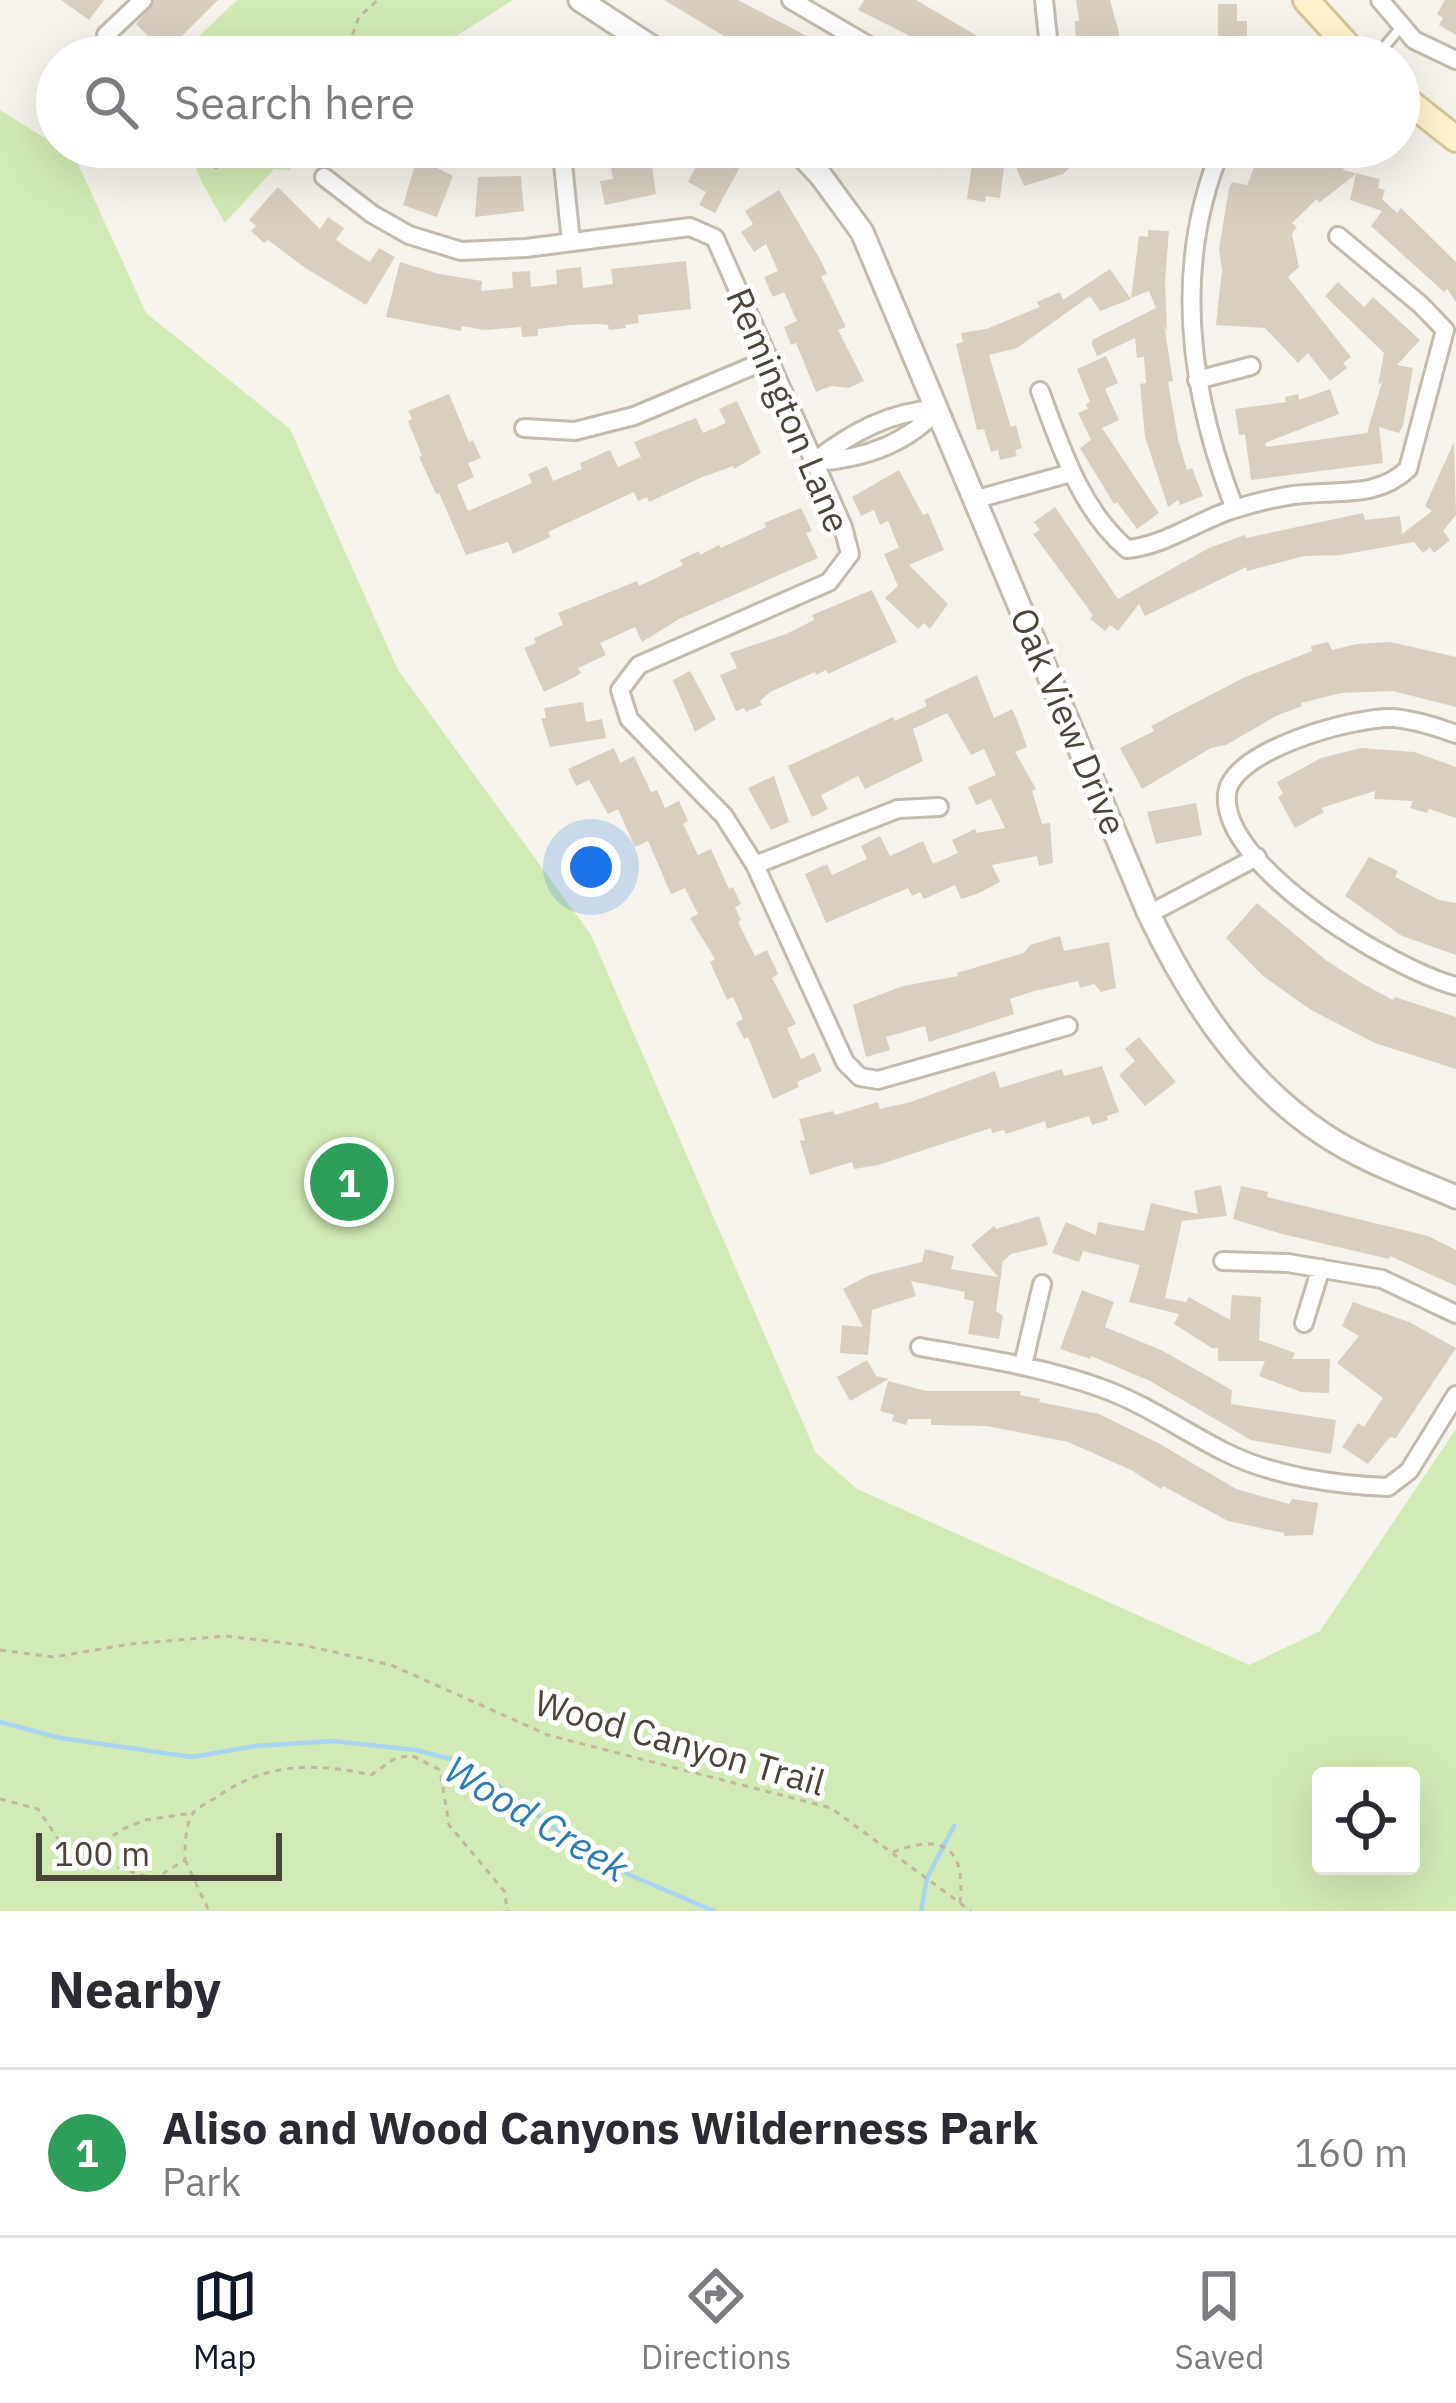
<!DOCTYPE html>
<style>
:root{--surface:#fff;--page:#f2f2f3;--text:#2b2b33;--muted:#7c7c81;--line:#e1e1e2;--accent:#111827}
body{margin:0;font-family:"IBM Plex Sans",sans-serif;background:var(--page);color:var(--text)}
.controls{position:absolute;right:36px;bottom:36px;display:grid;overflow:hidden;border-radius:12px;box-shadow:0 12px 48px #0002}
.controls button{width:108px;height:108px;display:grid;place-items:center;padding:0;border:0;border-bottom:3px solid var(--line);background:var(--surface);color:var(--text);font:60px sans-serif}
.scale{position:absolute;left:36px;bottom:30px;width:246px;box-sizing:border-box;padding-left:12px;border:6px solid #4b4439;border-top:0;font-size:33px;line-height:42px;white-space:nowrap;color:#4b4439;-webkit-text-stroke:9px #fff;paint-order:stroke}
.you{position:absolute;left:591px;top:867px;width:42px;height:42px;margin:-30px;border:9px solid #fff;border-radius:50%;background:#1a73e8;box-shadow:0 0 0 18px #1a73e833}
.badge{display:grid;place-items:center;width:78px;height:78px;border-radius:50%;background:var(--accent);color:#fff;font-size:39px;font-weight:700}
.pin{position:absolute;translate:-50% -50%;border:6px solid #fff;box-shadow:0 3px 12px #0006}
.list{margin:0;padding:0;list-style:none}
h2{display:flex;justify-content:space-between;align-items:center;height:156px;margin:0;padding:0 48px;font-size:51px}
h2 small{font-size:39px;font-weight:400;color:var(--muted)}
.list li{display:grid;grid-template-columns:78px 1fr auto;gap:36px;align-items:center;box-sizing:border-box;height:168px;padding:0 48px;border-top:3px solid var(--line)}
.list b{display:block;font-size:45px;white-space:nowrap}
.list p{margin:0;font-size:39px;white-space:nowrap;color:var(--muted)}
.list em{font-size:39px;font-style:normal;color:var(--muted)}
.icon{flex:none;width:66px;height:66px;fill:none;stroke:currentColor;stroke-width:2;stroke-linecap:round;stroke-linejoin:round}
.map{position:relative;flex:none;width:1456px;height:1911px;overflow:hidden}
.search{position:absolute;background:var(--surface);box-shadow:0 12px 48px #0002;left:36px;right:36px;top:36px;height:132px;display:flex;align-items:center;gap:30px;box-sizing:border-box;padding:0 42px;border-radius:66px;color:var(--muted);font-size:45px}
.sheet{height:324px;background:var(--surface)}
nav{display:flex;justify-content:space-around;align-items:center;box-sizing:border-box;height:168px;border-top:3px solid var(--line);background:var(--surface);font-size:33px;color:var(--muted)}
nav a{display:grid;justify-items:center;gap:6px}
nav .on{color:var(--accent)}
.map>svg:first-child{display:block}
</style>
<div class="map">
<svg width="1456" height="1911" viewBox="0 0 1456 1911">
<rect width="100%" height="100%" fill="#f6f3ec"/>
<path fill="#d2eab5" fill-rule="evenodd" d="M237,0H513L423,57H177Z
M0,110L75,157L146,313L290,429L398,670L591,935L816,1453L857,1489L1249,1665L1320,1631L1456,1429V1911H0ZM1321,1776H1411V1866H1321Z
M188,147H309L296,157L290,170L274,169L225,223L201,181Z"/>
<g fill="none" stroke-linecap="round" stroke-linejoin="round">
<path stroke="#a9d4f2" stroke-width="4.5" d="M0,1722L60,1738L192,1757L256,1746L333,1741L416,1750L454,1760L500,1787L602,1863L714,1911
M921,1911L927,1878L954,1826"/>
</g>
<path fill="#d8cfc1" d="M61,0H104L89,20Z
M155,0H218L165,53L136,24Z
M664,0H738L826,46L819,57H762L740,44L737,48L722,39L724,36Z
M864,0H916L1013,57H935L923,49L926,44L858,10Z
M1076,0H1110L1119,33L1117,57H1076L1075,21H1079Z
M1445,0H1456V35L1439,25L1443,18L1437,14Z
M1218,4H1237V21H1247V38L1260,48L1218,45Z
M374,147H414L380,162Z
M635,147H649L656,194L605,205L600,181L613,179L610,163L636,158Z
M706,147L742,163L715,213L699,205L706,192L688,182Z
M914,147H955L942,169Z
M1023,147H1091L1063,174L1024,186L1011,156L1024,150Z
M1270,147H1347L1356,159L1342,170L1380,179L1378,188L1385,190L1382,199L1397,213L1401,208L1456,262V302L1447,289L1444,292L1371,226L1382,211L1350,200L1356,174L1319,203L1317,199L1292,223L1297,227L1292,234L1299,267L1288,277L1351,357L1343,363L1347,368L1330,381L1308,353L1298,363L1265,328L1216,325L1222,270L1219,249L1229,188L1232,182L1247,185L1260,153L1268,154Z
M979,157L1005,161L1000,198L986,196L985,202L967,199L972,165L978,166Z
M417,158L453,176L437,217L403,205Z
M521,176L524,211L475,217L478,177Z
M278,187L320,229L328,217L344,228L336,240L349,249L370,262L379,248L395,257L366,305L304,267L268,240L264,243L251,231L256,226L249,220Z
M779,190L820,259L827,274L821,276L846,327L838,330L864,381L849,388L831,386L816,392L796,343L791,345L784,327L797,321L784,292L773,297L764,277L778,271L766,244L754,252L741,232L753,224L745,211Z
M1148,230L1169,231L1165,280L1167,332L1164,324L1173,381L1168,382L1178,439L1187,470L1192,468L1203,496L1180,505L1178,500L1168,507L1145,437L1140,384L1146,383L1144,357L1137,358L1135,338L1097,356L1092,345V340L1156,308L1149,291L1131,298L1139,236L1148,237Z
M686,261L691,309L638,315L639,323L625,325L626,328L609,330L608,325L598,324L571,325L538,329V336L522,337L521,327L484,330L462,326L461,331L386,317L400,262L439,274L482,281L481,291L513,288L512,272L530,271L531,287L557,284L556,270L581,267L583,288L613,284L611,269Z
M1110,269L1131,299L1100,311L1090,296L1017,348L989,355L1011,427L1016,425L1022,448L1015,450L1017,456L1000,460L998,450L991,452L984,429L977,430L956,344L963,342L961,333L986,329L1040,307L1037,302L1060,292L1063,300Z
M1338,282L1364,307L1373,297L1420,340L1397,365L1413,368L1403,426L1399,433L1379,427L1383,463L1251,480L1245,434L1239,435L1235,409L1286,402L1285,397L1298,394L1299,400L1330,389L1339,414L1265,443L1266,447L1367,433L1382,382L1378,385L1384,353L1325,296Z
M1106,356L1118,383L1105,389L1119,420L1102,428L1159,513L1137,529L1117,502L1114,504L1080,448L1091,440L1078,413L1088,409L1086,404L1090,402L1077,369Z
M449,394L469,442L473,440L481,458L468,463L474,477L457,485L468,511L532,483L528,474L547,466L553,481L582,469L580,463L610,450L618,467L641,457L634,442L696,418L703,433L726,423L719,409L737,401L761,453L734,469L733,466L700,478L649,502L647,497L638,501L634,492L548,532L551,537L513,554L508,542L466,555L439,493L436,494L419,457L422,456L408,421L412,419L408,411Z
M1454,442L1456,515L1443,531L1450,540L1434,553L1430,547L1423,553L1414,542L1340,555L1304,556L1247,571L1246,567L1145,616L1139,604L1118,631L1110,625L1105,631L1090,619L1093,615L1033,534L1040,530L1034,522L1055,507L1118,599L1209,548L1245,535L1246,538L1363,513L1365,520L1400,516L1402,534L1432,511L1425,506Z
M899,470L923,515L928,513L944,550L909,565L948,604L930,629L924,623L918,629L885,598L898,586L884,554L899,548L888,521L880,525L874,510L861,516L852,497Z
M801,508L812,531L806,533L818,558L679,619L642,642L635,627L600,643L606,655L578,668L581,673L575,677L544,692L524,648L536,643L534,638L563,625L558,613L637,581L639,586L683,565L680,560L699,551L700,555L719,545L721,548L766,527L764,523Z
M872,590L897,642L828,674L826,670L816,675L815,672L770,692L760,701L762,705L746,712L744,708L736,711L720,675L737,668L730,653L786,634L814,620L812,615Z
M1328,642L1332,650L1357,644L1390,642L1456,657V707L1393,691L1341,693L1301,703L1302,706L1276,716L1226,745L1211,748L1142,789L1120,748L1154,731L1151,726L1243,678L1312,651L1311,646Z
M690,671L716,719L695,732L673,680Z
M977,675L994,718L1012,709L1018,722L1027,747L1015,752L1036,789L1032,791L1042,824L1050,823L1053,863L1039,866L1037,856L992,865L1000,882L977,894L961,899L955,885L924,899L920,892L912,896L908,888L826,923L805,874L827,864L832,875L867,859L861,846L880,836L890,856L923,841L933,864L958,853L952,840L975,829L977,833L1005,828L991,799L976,805L968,787L996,775L984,749L971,755L947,713L913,729L923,761L865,789L858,776L821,795L828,809L812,817L788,766L893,717L895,721L927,706L924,700Z
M583,702L586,722L602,719L606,738L550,747L541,718H546L544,708Z
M614,748L620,763L634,756L651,792L657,790L665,808L679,801L688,821L683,824L698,855L711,849L729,889L733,887L741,904L735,907L741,920L738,922L755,956L767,950L778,974L772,978L796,1024L787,1028L801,1059L814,1053L822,1071L797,1082L799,1087L773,1099L748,1037L744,1039L736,1023L743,1019L733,997L727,1000L710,962L715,959L690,918L698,914L685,888L671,894L648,841L635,847L618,809L608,814L589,780L576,786L568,769Z
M1361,748L1414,752L1456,767V818L1429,809L1427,813L1410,808L1413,801L1374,799L1375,791L1321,808L1324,812L1295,828L1278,797L1283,794L1277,782L1321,758Z
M774,776L789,822L771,830L748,788Z
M1196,803L1202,835L1156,844L1147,812Z
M1369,857L1398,871L1395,877L1439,900L1456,903V955L1402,936L1345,896Z
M1257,903L1327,961L1363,984L1393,1000L1395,997L1456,1017V1069L1375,1043L1311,1010L1263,976L1226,938Z
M1060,936L1064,951L1109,942L1116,988L1101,992L1094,984L1080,988L1078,981L1034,991L1010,999L1014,1014L929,1042L925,1026L886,1037L890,1050L866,1057L853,1005L903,986L958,976L957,973L1024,953L1030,945Z
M1139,1037L1176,1082L1145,1106L1119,1075L1135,1061L1125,1049Z
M1102,1066L1119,1112L1107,1116L1108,1120L1092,1125L1089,1116L1047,1129L1045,1121L1006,1134L1004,1130L992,1133L991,1128L878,1165L854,1169L852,1162L810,1175L800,1141L805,1140L799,1119L833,1111L835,1115L878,1102L880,1109L911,1102L995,1071L1000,1088L1062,1069L1064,1076Z
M1221,1185L1227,1216L1182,1221L1165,1298L1186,1302L1189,1297L1230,1320L1232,1295L1261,1297L1259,1340L1295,1353L1292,1359H1330L1329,1393L1301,1392L1259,1376L1265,1361H1218V1348H1212L1174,1324L1179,1314L1129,1302L1140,1265L1083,1251L1079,1262L1052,1253L1066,1222L1096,1235L1098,1222L1144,1231L1151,1203L1198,1214L1194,1191Z
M1241,1186L1268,1192L1267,1197L1428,1236L1456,1250V1286L1390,1256L1389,1259L1282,1234L1233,1219Z
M1039,1216L1048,1245L1011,1254L1003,1261L996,1311L1003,1316L999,1339L968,1334L974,1301L964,1299L965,1292L911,1281L916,1296L872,1310L868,1355L840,1353L842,1325L863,1327L843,1289L869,1275L922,1262L925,1249L954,1256L951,1269L998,1277L971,1245L994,1226L996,1229Z
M1082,1290L1114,1302L1105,1327L1161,1350L1232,1390L1231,1404L1336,1420L1331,1454L1251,1440L1150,1381L1091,1356L1090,1359L1060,1349Z
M1353,1302L1409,1322L1456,1348L1396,1438L1390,1437L1368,1464L1342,1447L1358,1423L1364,1427L1383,1398L1337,1363L1359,1336L1342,1326Z
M867,1360L876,1376L889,1379L850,1401L837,1377Z
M888,1381L926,1391H1021L1020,1395L1040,1399L1039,1402L1099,1414L1160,1444L1236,1489L1289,1504L1292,1499L1318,1503L1313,1535L1284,1536V1533L1228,1521L1163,1486L1161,1489L1131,1470L1068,1442L987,1426L931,1425V1419H908L906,1425L892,1421L894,1415L880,1411Z"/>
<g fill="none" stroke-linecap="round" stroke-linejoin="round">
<g stroke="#c2bbae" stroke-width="14">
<path id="service" d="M1376,57L1401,27"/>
</g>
<g stroke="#c2bbae" stroke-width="22">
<path id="minor" d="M791,0L888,57
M1044,0L1050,57
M1380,0L1414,40L1456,60
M106,35L143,0
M1222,147C1172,265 1189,392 1235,509
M563,164L571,242
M324,177L372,214L409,235L461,251L526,248L690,227L715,238L843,527L850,554L829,582L639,665L620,690L629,719L724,816L755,865L845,1062L860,1077L878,1080L1068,1026
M1197,380L1251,366
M1040,391C1061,447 1080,509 1127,549C1163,546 1196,522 1231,510C1250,504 1273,498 1294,495C1335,489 1375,500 1408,469L1445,330L1421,305L1338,236
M524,428L575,431L634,416L767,360
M815,461C852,432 891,411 938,409
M815,462C863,459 906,445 938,409
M977,499L1071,473
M1456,734C1437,727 1414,720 1394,718C1356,716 1231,750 1227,794C1220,867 1394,970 1456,986
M755,865L898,809L939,807
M1149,914L1257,857
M1223,1261L1288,1263L1382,1279L1456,1314
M1304,1323L1321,1268
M920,1347C981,1358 1043,1367 1101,1388C1146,1404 1183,1431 1225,1452C1272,1476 1336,1485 1388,1487L1409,1471L1456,1395
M1023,1365L1042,1284"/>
</g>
<g stroke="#c2bbae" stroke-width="27">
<path id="tertiary" d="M580,0L667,57
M794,147L821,176L862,232L1149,914C1190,999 1242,1080 1323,1134C1363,1161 1412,1178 1456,1197"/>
</g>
<g stroke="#d6c79b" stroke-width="30">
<path id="secondary" d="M1306,0L1358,57
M1399,94L1456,139"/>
</g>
<path stroke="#c4b79f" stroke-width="3" stroke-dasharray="6 6" stroke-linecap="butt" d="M344,57L359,17L378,0
M301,147L316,166
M216,169L217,147
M0,1650L53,1657L131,1644L225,1636L303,1645L391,1665L548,1735L831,1808L971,1911
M0,1799L38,1809L66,1851L154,1879L185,1860C185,1846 185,1825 193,1813C198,1807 210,1801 217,1797C264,1763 315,1762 371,1775L394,1759L411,1755L440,1770L449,1825L505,1892L507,1911
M893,1852C943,1833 966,1847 960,1903
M83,1856L123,1829L145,1820L193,1813
M185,1860L209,1911"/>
<use href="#service" stroke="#fff" stroke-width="8"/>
<use href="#minor" stroke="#fff" stroke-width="16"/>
<use href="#tertiary" stroke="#fff" stroke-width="21"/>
<use href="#secondary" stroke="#fff3cd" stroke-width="24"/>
</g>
<g text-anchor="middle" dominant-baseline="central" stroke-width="10" stroke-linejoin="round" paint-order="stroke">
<g font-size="36" fill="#4b4439" stroke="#fff">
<text transform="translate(789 410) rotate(67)">Remington Lane</text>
<text transform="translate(1069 721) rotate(67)">Oak View Drive</text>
<text transform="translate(680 1742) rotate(16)">Wood Canyon Trail</text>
</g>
<g font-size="39" font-style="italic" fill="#2e7ab2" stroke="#fff">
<text transform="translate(537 1818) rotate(31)">Wood Creek</text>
</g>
</g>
</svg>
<div class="controls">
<button><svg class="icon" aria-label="locate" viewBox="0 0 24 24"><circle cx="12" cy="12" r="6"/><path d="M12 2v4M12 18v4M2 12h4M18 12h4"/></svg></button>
</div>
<div class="scale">100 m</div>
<div class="you"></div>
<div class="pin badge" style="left:349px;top:1182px;background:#2e9e5b">1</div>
<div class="search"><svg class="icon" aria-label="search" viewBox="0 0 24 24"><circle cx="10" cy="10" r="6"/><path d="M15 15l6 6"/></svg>Search here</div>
</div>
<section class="sheet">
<h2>Nearby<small></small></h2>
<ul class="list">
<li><span class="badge" style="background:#2e9e5b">1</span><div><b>Aliso and Wood Canyons Wilderness Park</b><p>Park</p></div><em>160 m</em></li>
</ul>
</section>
<nav>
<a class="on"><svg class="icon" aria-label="map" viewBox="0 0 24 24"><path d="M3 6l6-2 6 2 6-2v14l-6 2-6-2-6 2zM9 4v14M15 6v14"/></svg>Map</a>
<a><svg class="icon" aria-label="directions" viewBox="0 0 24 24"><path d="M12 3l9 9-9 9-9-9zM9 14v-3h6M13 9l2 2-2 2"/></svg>Directions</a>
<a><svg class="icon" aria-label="saved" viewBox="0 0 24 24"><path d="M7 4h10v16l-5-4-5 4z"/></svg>Saved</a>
</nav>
